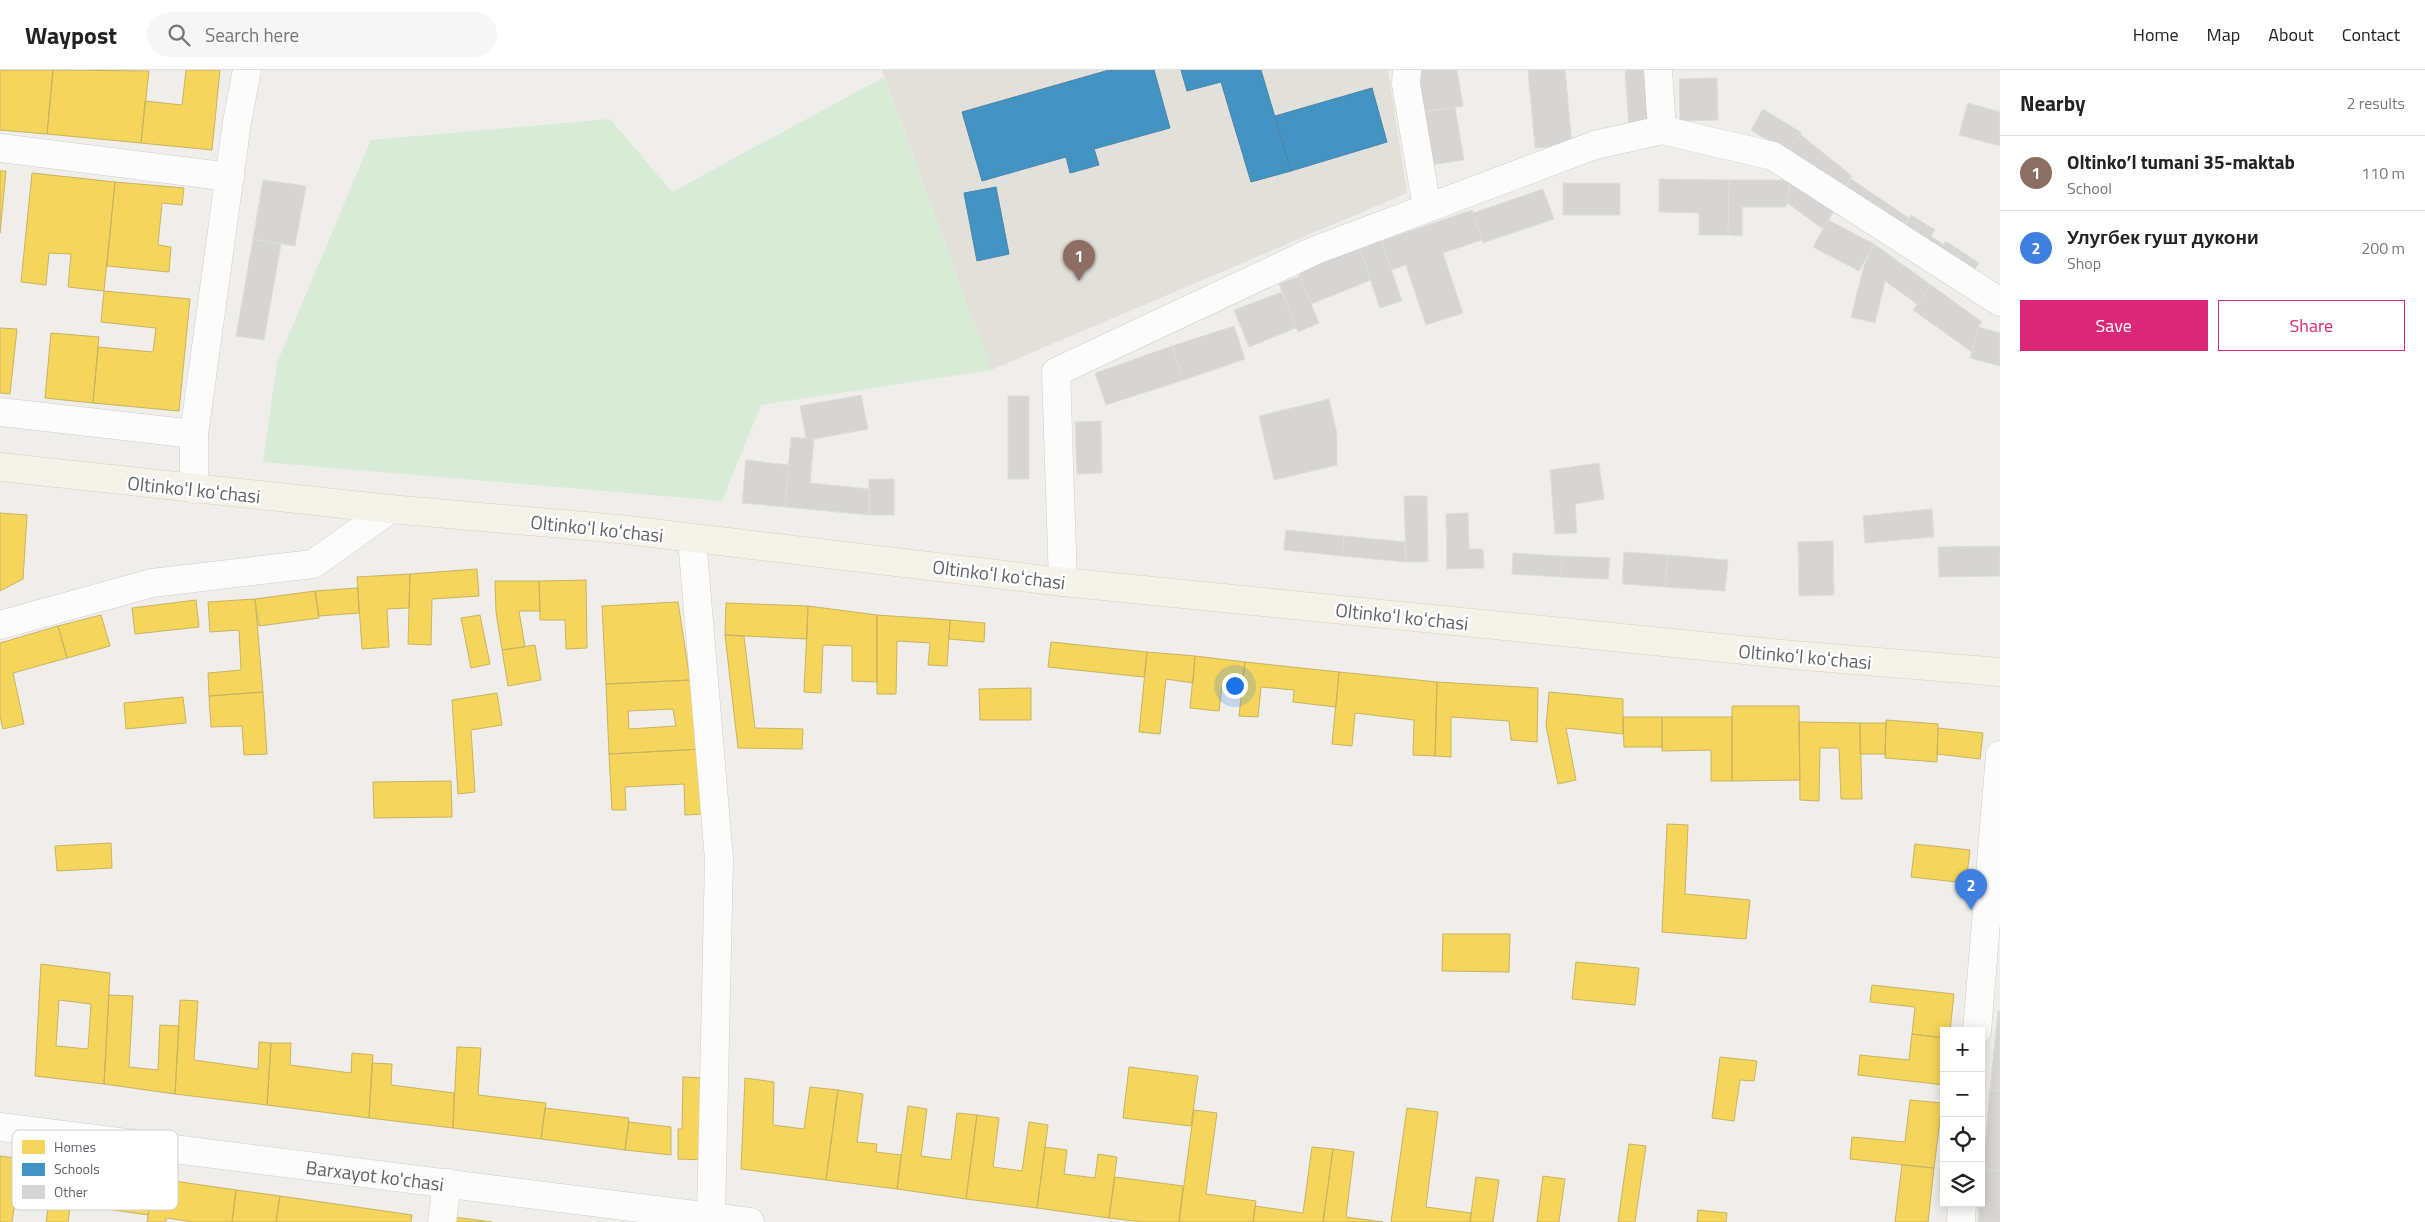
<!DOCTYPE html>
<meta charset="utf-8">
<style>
:root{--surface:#fff;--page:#f6f6f6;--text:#222;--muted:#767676;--line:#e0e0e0;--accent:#db2777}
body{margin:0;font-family:"Titillium Web",sans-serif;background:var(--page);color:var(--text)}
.controls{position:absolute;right:15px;bottom:15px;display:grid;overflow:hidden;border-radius:0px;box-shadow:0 2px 12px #0003}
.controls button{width:45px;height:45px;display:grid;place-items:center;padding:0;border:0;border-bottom:1px solid var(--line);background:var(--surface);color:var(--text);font:25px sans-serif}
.you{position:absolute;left:1234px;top:615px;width:18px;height:18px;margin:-12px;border:4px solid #fff;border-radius:50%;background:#1a73e8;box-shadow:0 0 0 8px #1a73e833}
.badge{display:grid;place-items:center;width:32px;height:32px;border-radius:50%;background:var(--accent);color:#fff;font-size:16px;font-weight:700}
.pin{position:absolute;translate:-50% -41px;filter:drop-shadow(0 1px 2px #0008)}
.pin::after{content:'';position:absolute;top:26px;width:18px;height:15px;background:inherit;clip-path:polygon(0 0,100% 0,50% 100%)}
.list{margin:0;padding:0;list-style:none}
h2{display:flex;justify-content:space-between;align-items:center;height:65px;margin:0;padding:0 20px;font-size:21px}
h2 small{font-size:16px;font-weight:400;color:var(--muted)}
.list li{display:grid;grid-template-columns:32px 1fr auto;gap:15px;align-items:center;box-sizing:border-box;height:75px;padding:0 20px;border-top:1px solid var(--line)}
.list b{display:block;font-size:19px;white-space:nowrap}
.list p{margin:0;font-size:16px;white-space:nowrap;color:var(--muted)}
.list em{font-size:16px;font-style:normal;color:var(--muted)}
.actions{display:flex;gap:10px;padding:15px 20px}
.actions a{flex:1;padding:11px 0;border:1px solid var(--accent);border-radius:0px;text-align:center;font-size:18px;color:var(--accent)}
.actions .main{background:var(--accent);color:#fff}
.icon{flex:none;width:28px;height:28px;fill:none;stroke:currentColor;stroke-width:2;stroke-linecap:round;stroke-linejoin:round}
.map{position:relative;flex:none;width:2000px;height:1152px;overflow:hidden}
header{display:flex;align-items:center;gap:30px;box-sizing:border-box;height:70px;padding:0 25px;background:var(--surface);border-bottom:1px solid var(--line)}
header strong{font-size:24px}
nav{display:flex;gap:28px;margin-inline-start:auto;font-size:18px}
.search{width:350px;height:45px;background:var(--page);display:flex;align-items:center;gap:12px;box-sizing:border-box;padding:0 18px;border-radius:28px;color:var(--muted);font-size:19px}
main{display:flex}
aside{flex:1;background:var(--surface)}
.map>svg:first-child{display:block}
</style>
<header>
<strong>Waypost</strong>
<div class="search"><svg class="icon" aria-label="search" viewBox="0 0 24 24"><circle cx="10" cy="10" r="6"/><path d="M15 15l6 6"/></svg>Search here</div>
<nav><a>Home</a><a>Map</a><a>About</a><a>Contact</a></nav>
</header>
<main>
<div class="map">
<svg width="2000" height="1152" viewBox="0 0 2000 1152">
<rect width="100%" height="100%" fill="#efeeea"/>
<path fill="#e2e0da" d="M882,0H1388L1407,123L991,300Z"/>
<path fill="#d8ebd6" d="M884,7L991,300L761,335L722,431L263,392L277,293L371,70L610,49L672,122Z"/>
<path fill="#f6d55c" stroke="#c9b360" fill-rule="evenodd" d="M0,0H53L47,64L0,60Z
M53,0L149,1L141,73L47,64Z
M186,0H220L212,80L141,73L145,31L182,35Z
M0,101H6L0,163Z
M32,103L115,112L104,221L68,217L71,184L49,183L46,215L21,212Z
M115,112L184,118L182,135L162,133L158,175L171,177L169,202L107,196Z
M104,221L190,229L179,341L93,333L98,277L153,282L156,258L101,252Z
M0,258L17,259L10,324L0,323Z
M51,263L99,267L93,333L45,328Z
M0,443L27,445L23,509L0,521Z
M477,499L479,526L432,529L431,575L408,574L410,504Z
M410,504L409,538L387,539L389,577L362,579L357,507Z
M586,510L587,578L566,579L565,550H540L539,511Z
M495,511H539L540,541H519L525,577L502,580L496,542Z
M358,518L359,543L319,546L315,521Z
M315,521L319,548L259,556L255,529Z
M255,529L263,622L209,626L208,603L241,600L239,560L210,562L208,532Z
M196,530L199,557L135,564L132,538Z
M678,532L690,610L606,614L602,536Z
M726,533L808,536L807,569L725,565Z
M808,536L877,545V612L852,611V576L823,575L821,623L804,622Z
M101,545L110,576L67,588L58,556Z
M480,545L490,594L471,598L461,548Z
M877,545L950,550L947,596L928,595L930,573L897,571L896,624H877Z
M950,550L985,553L984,572L949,569Z
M58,556L67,588L13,603L24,654L3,659L0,646V573Z
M725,565L744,566L755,658L803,659L802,679L738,678Z
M1051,572L1147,582L1144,607L1048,597Z
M535,575L541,610L508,616L502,580Z
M1147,582L1195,586L1193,613L1166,609L1160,664L1139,662Z
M1195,586L1245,592L1242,617L1222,615L1219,641L1190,638Z
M1245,592L1339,602L1336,637L1293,632L1294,620L1261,617L1258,647L1239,646Z
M1339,602L1437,612L1435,686L1413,685L1414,650L1355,643L1352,676L1332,674Z
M690,610L701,679L609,684L606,614ZM673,639L676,656L629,659L628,641Z
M1437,612L1538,618L1537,672L1511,670L1509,651L1451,647V687L1435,686Z
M1031,618V650H980L979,619Z
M263,622L267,684L244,685L242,656L211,657L209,626Z
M1549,622L1623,629V664L1566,658L1576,710L1558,714L1546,656Z
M497,623L502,655L471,660L475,722L458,724L452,630Z
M183,627L186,653L126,659L124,633Z
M1732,636H1799L1800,710L1732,711Z
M1623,647H1662V677H1624Z
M1662,647H1732V711H1711V680L1662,681Z
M1886,650L1938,654L1937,692L1885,688Z
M1799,652L1860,653L1862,729H1841L1839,678H1820L1819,731L1800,730Z
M1860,653H1886L1885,684H1860Z
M1938,658L1983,663L1980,689L1937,684Z
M701,679L704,744L685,745L684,714L625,717L626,740H612L609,684Z
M451,711L452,747L374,748L373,712Z
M1667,754L1688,755L1685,824L1750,830L1746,869L1662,862Z
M111,773L112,798L57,801L55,776Z
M1915,774L1970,780L1966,813L1911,807Z
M1443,864H1510L1509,902L1442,901Z
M1576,892L1639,898L1635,935L1572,929Z
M41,894L110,903L104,1014L35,1006ZM59,930L91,934L88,979L56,976Z
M1872,915L1954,924L1950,961H1944V968L1912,964L1915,937L1870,932Z
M109,925L133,926L129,997L158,1000L160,955L179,956L175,1024L104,1014Z
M180,930L198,931L194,990L258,999L259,972L271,973L267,1035L175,1024Z
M1912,964L1944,968V1015L1858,1005L1860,985L1909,990Z
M271,973H291L290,995L351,1003L352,983L373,985L369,1048L267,1035Z
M457,977L481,978L478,1025L546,1033L541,1069L453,1058Z
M1720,987L1757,991L1754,1011L1740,1010L1734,1051L1712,1048Z
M372,993L392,994L391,1015L454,1023L453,1058L369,1048Z
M1129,997L1198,1006L1191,1056L1123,1048Z
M683,1007L705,1008L704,1090L678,1089V1059H682Z
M745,1008L774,1012L773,1055L804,1059L810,1017L838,1020L826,1110L741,1099Z
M838,1020L863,1024L857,1072L877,1074L876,1082L901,1085L897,1119L826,1110Z
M1910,1030L1942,1033L1934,1098L1850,1089L1852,1067L1905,1072Z
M908,1036L927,1039L921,1086L951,1090L957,1043L977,1045L966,1129L897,1119Z
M545,1038L629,1048L625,1080L541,1069Z
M1407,1038L1438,1042L1426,1137L1471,1143L1470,1152H1391Z
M1194,1040L1217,1043L1206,1124L1256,1131L1253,1152H1179Z
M977,1045L999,1048L993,1097L1022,1101L1029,1052L1048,1055L1037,1138L966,1129Z
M629,1052L671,1057V1085L625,1080Z
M1629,1074L1646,1076L1635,1152H1618Z
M1045,1077L1067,1080L1064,1104L1095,1108L1098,1084L1117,1087L1109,1148L1037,1138Z
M1312,1077L1333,1079L1323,1152H1253L1255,1136L1303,1143Z
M1333,1079L1354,1082L1346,1147L1383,1152H1323Z
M0,1086L76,1097L68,1152H46L49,1131L16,1126L12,1152H0Z
M1902,1095L1934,1098L1928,1152H1895Z
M76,1097L154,1108L148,1145L71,1134Z
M1543,1106L1565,1109L1559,1152H1537Z
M1115,1107L1183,1116L1179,1152H1142L1109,1148Z
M1476,1107L1499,1110L1493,1152H1470Z
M154,1108L236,1120L232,1152H193L166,1148V1152H147Z
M236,1120L280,1126L276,1152H232Z
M280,1126L412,1145L411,1152H276Z
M1698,1140L1727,1143L1726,1152H1697Z
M453,1147L492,1152H452Z"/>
<path fill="#4393c3" stroke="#4b85a8" d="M1109,0H1154L1170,58L1094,79L1099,95L1070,103L1066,87L982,111L962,42Z
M1181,0H1261L1291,101L1251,112L1221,12L1187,21Z
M1372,18L1387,72L1291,101L1275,46Z
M996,117L1009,184L977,191L964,123Z"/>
<path fill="#d6d5d3" stroke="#deddd9" d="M1417,0H1457L1463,36L1424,42Z
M1528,0H1565L1572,75L1535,78Z
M1625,0H1652L1656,56L1629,58Z
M1717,8L1718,50L1680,51L1679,9Z
M1968,33L2000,42V76L1959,65Z
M1455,37L1464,90L1431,95L1424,42Z
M1763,39L1802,63L1787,82L1751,60Z
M1801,65L1852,106L1842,122L1787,82Z
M1659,109L1729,110L1728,165H1699V143L1659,142Z
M1851,109L1909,148L1900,162L1842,122Z
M263,110L306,116L295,176L253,169Z
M1729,110H1791L1786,137H1742V166L1728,165Z
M1791,110L1834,141L1823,159L1786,132Z
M1563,113H1620V145H1563Z
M1543,119L1554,149L1483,173L1473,143Z
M1472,140L1482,170L1443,183L1463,243L1426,255L1406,195L1391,200L1381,171Z
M1911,145L1935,160L1931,166L1943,174L1936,185L1900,162Z
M1828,150L1874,174L1859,201L1813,177Z
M1380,166L1402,231L1380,238L1358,174Z
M253,169L281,174L264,270L236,266Z
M1946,171L1979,193L1969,208L1936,185Z
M1874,174L1931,215L1917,234L1885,211L1875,253L1851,247L1864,196Z
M1360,177L1371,210L1311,234L1298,201Z
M1300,206L1319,253L1298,262L1279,214Z
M1931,215L1982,252L1978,257L1972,282L1913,240Z
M1282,222L1296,258L1249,277L1234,240Z
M1234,256L1245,289L1183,310L1172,276Z
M1978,257L2000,263V296L1970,288Z
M1172,276L1183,310L1106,335L1095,303Z
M861,325L868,359L814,369L806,368L800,336Z
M1008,326H1029V409H1008Z
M1329,329L1337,364V395L1274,410L1259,346Z
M1101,351L1102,403L1077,404L1075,352Z
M791,367L814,369L810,413L869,419V445L785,437Z
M746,390L789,395L785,437L742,433Z
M1599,393L1604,429L1575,434L1577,463L1555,464L1550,400Z
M869,409H894V445H869Z
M1404,426H1427L1428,492H1406Z
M1932,439L1934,467L1865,473L1863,446Z
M1468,443L1469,479H1483L1484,498L1447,499L1446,444Z
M1286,460L1344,466L1342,486L1284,480Z
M1344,466L1405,472L1406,492L1342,486Z
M1833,471L1834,525L1799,526L1798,472Z
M2000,476V506L1939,507L1938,477Z
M1624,482L1668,485L1665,517L1622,514Z
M1513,483L1562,486L1561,507L1512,504Z
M1668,485L1728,490L1725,521L1665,517Z
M1562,486L1610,488L1608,509L1561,507Z
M1998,941H2000V1021L1990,1020Z
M1990,1020L2000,1021V1101L1983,1099Z
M1983,1099L2000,1101V1152H1978L1979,1133H1981Z"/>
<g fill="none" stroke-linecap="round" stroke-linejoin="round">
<g stroke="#cbcccc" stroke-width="29">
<g id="minor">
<path d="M1407,0L1406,14L1427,138"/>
<path d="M1658,0L1662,60"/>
<path d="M0,78L230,107"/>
<path d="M0,342L194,364"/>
<path d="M194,419V364L237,52L247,0"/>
<path d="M692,469L719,789L711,1147"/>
<path d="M1063,512L1056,302L1316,180L1595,75L1662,60L1773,86L2000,232"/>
<path d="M0,555L152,513L313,494L390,439"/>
<path d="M1977,961L2000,685"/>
<path id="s1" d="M0,1057L750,1152"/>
<path d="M442,1152L447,1113"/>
<path d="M1961,1152L1962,1133"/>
</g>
</g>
<g stroke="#d7ceb8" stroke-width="29">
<path id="major" d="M0,397L390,439L619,459L1063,512L1793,585L2000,602"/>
</g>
<use href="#minor" stroke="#fdfcfc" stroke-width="28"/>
<use href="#major" stroke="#f4f2e9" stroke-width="28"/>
</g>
<g text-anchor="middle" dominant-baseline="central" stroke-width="5" stroke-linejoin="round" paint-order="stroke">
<g font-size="19" fill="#5f6368" stroke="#fff">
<text transform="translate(194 419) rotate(6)">Oltinkoʻl koʻchasi</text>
<text transform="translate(597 458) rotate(6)">Oltinkoʻl koʻchasi</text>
<text transform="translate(999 504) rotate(7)">Oltinkoʻl koʻchasi</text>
<text transform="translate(1402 546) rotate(6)">Oltinkoʻl koʻchasi</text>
<text transform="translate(1805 586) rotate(5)">Oltinkoʻl koʻchasi</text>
<text stroke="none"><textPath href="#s1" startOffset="378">Barxayot ko'chasi</textPath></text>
</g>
</g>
<rect x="12" y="1060" width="166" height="80" rx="8" fill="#fff" stroke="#cfd0d2" stroke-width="1"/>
<rect x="22" y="1070" width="23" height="14" fill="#f6d55c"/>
<rect x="22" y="1093" width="23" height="13" fill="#4393c3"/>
<rect x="22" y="1115" width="23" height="14" fill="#d6d5d3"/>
<g font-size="14" fill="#5f6368">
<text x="54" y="1082">Homes</text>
<text x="54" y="1104">Schools</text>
<text x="54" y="1127">Other</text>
</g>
</svg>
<div class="controls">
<button>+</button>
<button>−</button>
<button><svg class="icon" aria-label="locate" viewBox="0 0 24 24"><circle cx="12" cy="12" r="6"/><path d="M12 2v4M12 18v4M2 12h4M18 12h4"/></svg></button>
<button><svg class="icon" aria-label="layers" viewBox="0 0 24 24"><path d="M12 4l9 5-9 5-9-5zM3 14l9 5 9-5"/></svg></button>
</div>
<div class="you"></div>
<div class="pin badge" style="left:1079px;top:211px;background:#8d6e63">1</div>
<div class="pin badge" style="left:1971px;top:840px;background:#3f7fe0">2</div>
</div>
<aside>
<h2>Nearby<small>2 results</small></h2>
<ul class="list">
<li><span class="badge" style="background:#8d6e63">1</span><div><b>Oltinko’l tumani 35-maktab</b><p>School</p></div><em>110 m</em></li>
<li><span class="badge" style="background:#3f7fe0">2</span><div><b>Улугбек гушт дукони</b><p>Shop</p></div><em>200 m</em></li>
</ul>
<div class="actions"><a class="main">Save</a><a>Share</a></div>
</aside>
</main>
